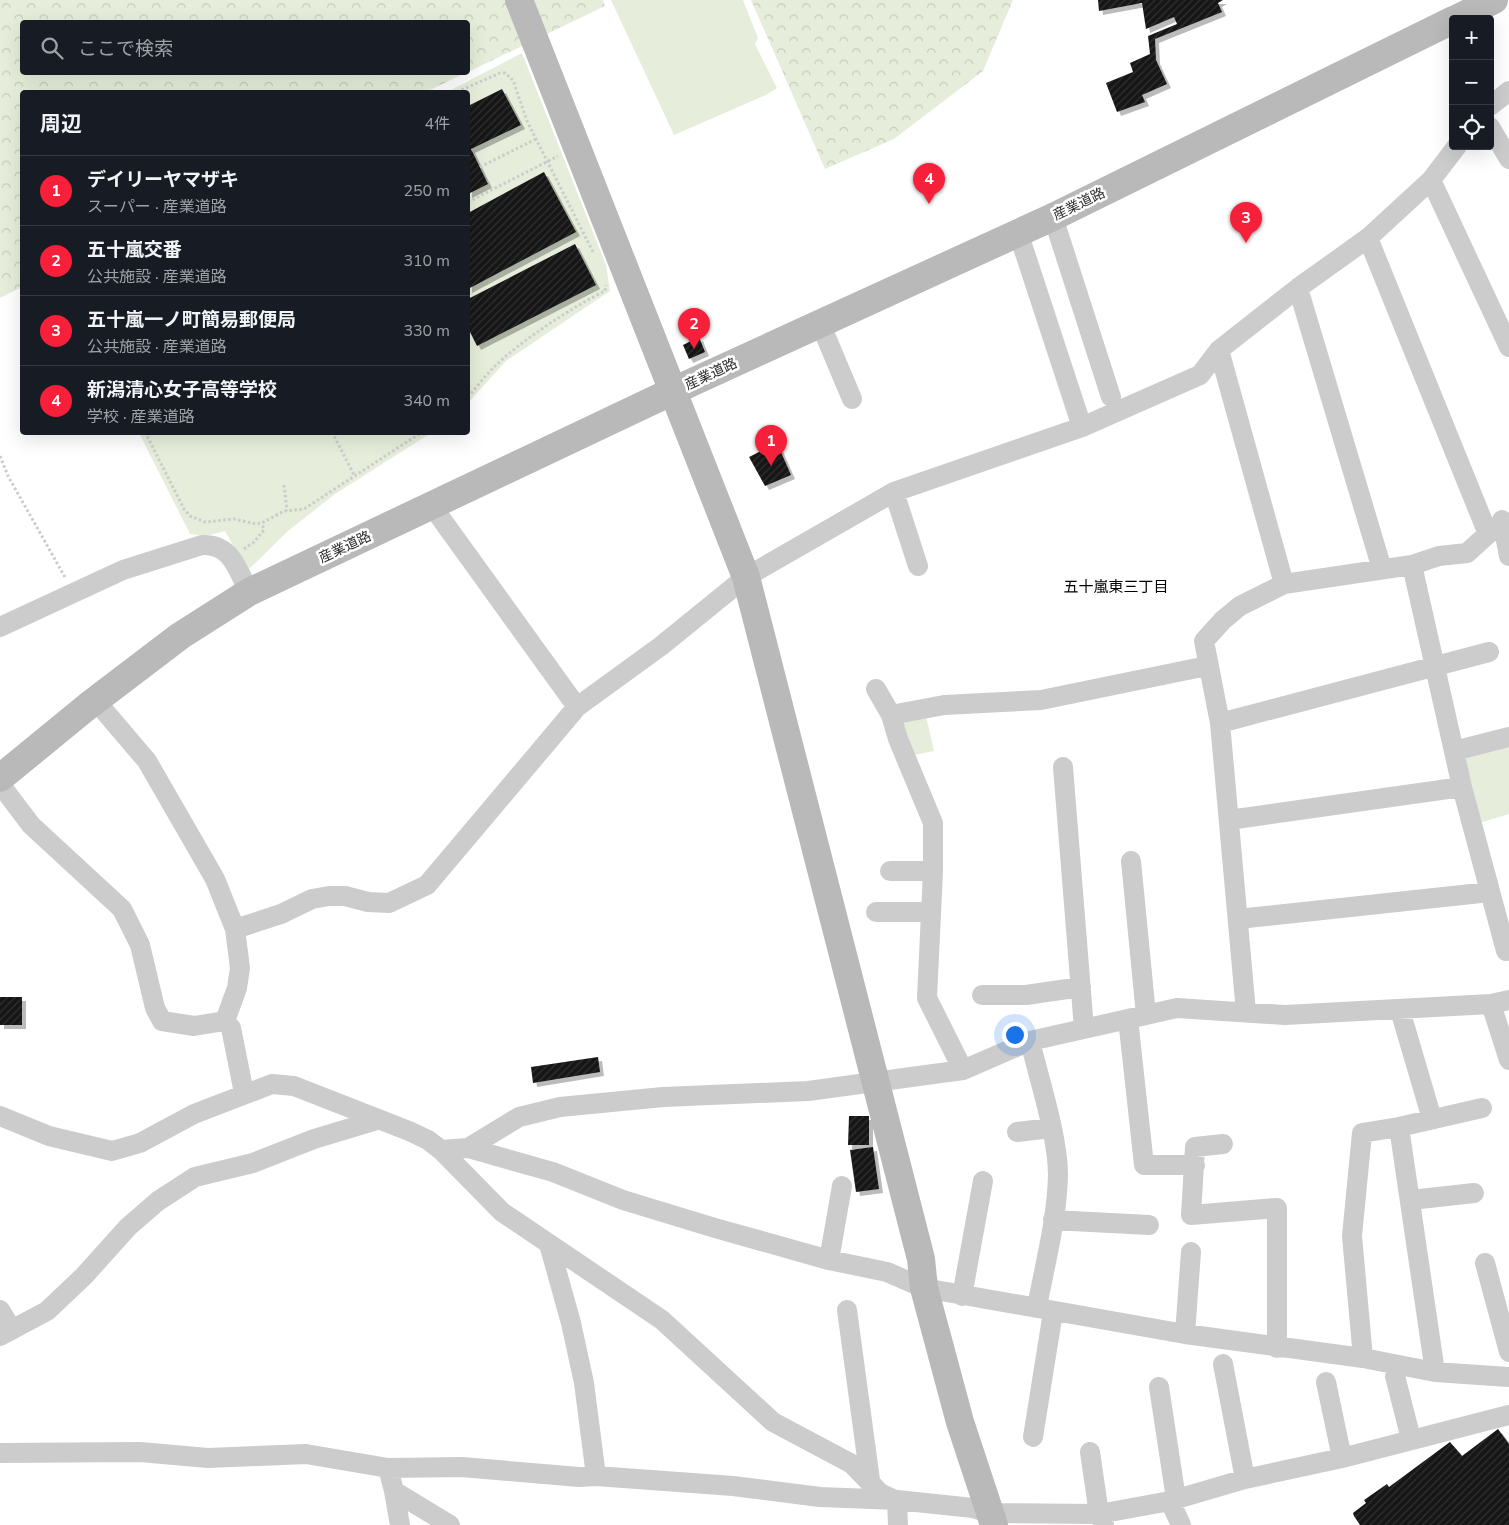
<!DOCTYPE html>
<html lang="ja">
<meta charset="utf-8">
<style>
:root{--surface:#171b24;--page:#20242c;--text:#f1f3f6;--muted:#9ea1a6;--line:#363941;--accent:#f7203a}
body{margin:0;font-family:"Nunito Sans","Noto Sans JP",sans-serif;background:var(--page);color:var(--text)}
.controls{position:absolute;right:15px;top:15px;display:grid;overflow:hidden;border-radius:5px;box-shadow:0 5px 20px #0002}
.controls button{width:45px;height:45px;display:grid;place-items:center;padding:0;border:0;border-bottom:1px solid var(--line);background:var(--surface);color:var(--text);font:25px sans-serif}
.you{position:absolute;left:1014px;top:1034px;width:18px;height:18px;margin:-12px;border:4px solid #fff;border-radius:50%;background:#1a73e8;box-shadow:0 0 0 8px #1a73e833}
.badge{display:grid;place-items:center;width:32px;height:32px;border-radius:50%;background:var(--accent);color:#fff;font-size:16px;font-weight:700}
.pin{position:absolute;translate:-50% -41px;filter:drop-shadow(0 1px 2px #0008)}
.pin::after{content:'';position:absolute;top:26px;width:18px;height:15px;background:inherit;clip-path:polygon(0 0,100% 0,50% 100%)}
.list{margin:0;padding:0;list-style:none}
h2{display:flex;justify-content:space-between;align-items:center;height:65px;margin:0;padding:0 20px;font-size:21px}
h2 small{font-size:16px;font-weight:400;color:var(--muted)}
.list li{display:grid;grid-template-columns:32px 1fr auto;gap:15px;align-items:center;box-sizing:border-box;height:70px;padding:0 20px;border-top:1px solid var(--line)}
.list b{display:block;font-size:19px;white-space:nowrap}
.list p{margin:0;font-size:16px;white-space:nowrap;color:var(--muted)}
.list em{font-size:16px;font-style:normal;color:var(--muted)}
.icon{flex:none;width:28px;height:28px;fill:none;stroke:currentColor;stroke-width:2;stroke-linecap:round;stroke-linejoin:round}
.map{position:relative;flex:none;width:1509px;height:1525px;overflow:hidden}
.search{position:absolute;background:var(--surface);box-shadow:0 5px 20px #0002;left:20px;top:20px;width:450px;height:55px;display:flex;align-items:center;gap:12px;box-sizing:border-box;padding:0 18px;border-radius:5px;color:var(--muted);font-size:19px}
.panel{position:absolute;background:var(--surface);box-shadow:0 5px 20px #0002;left:20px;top:90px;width:450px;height:345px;border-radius:5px}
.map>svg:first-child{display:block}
</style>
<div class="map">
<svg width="1509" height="1525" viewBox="0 0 1509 1525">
<defs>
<pattern id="forest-crowns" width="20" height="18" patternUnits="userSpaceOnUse" patternTransform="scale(1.25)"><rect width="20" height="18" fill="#e6eedb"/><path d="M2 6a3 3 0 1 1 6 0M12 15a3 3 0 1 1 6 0" fill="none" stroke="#c6ccbc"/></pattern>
<pattern id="building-hatch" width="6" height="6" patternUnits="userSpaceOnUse" patternTransform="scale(1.25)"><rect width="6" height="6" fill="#161616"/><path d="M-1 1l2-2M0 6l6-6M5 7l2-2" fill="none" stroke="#303030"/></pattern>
<filter id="shadow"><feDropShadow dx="4" dy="4" stdDeviation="0" flood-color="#0004"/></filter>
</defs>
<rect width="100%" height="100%" fill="#fff"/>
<path fill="url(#forest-crowns)" d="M0,0H603L605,6L468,72V22H22V72H467L426,92H22V287L0,298Z
M751,0H1013L983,71L894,139L825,169Z"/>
<path fill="#e6eedb" d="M611,0H743L758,38L755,44L777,88L766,95L674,135Z
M522,53L606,265L610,291L506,361L468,403V92H447Z
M139,433H431L335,494L288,531L247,571L225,531L205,536L190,534Z
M926,716L934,751L909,756L901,720Z
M1509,747V814L1476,824L1462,759Z"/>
<path fill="url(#building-hatch)" filter="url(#shadow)" d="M1098,0H1223L1218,3L1222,12L1155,39L1156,60L1167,84L1142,95L1145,102L1117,112L1106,83L1133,72L1130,63L1150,54L1148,36L1177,24L1174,17L1146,29L1142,3L1099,11Z
M502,89L521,125L471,149L488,184L468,194V106Z
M544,172L576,232L468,289V213Z
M575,244L596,285L477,346L468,328V299Z
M699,337L705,352L689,359L683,345Z
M777,443L791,475L765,486L749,457Z
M0,997H22V1025H0Z
M598,1057L600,1072L533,1083L531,1067Z
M849,1116H869V1145H848Z
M873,1147L879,1189L856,1192L850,1150Z
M1498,1429L1509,1444V1525H1360L1354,1516L1353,1513L1366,1503L1364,1500L1387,1484L1389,1487L1450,1442L1462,1456Z"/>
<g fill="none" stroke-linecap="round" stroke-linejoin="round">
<path stroke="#ccc" stroke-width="3" stroke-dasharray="2.5 2.5" stroke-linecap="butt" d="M457,92L500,73H505L513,80L527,121L594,254
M480,167L536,139
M468,202L558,156
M468,397C476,388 484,377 493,368C519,342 572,307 605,291L606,285
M145,432L184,509L190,516L205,522L234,519L256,524L262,523L284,511L304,509L422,432
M332,432L354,475
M0,456L8,476L66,579
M284,485L287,511
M244,549L254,542L264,530L262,523"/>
<path stroke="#ccc" stroke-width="20" d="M1490,106L1509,91
M1490,127L1509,159
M1431,180L1509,347
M1053,217L1111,397
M1018,232L1082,427
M1298,288L1382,569
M820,323L852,399
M1219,350L1284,584
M894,492L918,566
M432,506L577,707
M1502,520L1509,556
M1412,565L1462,787L1506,951
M0,627L123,570L202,545C232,544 237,569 249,592
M876,689L891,715L898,739L933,823V871L927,998L963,1070
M95,700L147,761L215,879L235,929L240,968L237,988L225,1021
M891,715L944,705L1041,700L1207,666
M1220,723L1489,652
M1454,751L1509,737
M1063,767L1084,1029
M0,784L31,825L122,909L140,945L155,1008L162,1021L194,1026L225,1021L231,1028L244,1093
M1229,820L1462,787
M1131,861L1146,1015
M890,871H933
M876,912H931
M1238,919L1490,892
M235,929L281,914L312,899L329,896H345L368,902L389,903L427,885L577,707L661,646L746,577L894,492L1082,427L1200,375L1219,350L1298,288L1368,238L1431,180L1457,146
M982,995H1026L1081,987
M1491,1004L1509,1060
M1400,1010L1432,1119
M1246,1012L1220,723L1204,641L1223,620L1240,606L1284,584L1412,565L1439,556L1467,553L1488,534L1368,238
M1128,1019L1144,1165H1195
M1030,1041C1039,1079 1058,1137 1058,1175C1057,1219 1045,1264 1037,1307
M0,1116L49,1136L112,1151L140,1143L194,1114L272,1084L294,1086L409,1131L428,1140L441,1150L502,1212L662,1320L773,1422L852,1464L880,1493L895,1500
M1399,1127L1435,1372
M1017,1132L1051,1128
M1223,1144L1195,1147L1191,1215L1277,1208V1348
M468,1148L553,1172L623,1200L715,1228L829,1260L887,1272L924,1288L1185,1334L1363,1358L1435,1372L1509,1377
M441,1150L468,1148L519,1117L560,1107L663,1097L808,1091L963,1070L1030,1041L1177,1008L1285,1015L1491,1004L1509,1000
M1411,1200L1474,1193
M1053,1220L1149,1225
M549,1244L571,1323L584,1383L596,1476
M829,1260L842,1186
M1485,1263L1509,1352
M962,1296L983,1181
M0,1310L12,1330
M847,1310L870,1480
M1185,1334L1191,1252
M0,1336L47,1311L84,1276L128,1227L158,1201L195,1177L253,1163L314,1139L377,1120
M1363,1358L1352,1236L1362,1133L1399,1127L1482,1108
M1223,1364L1245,1479
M1395,1376L1411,1439
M1326,1382L1342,1458
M1159,1387L1176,1499
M1033,1437L1053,1312
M1090,1452L1099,1514L1104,1525
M0,1453L140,1452L208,1458L306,1454L388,1468L462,1467L579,1477L596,1476L733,1486L820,1497L897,1500L973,1508L989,1513L1099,1514L1170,1501L1245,1479L1342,1458L1509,1415
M388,1468L394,1491L450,1525
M394,1491L400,1525
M897,1500L898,1525
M1170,1501L1181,1525"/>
<path stroke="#b9b9b9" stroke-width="28" d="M519,0L746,577L921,1259L924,1288L960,1422L994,1525
M1456,19L1494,0
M0,778L88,706L180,636L249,592L673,391L1053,217L1453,20"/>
</g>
<g text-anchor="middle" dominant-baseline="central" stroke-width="5" stroke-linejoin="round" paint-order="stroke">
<g font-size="14" fill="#2f2f2f" stroke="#fff">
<text transform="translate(1079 204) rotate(-26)">産業道路</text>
<text transform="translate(711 374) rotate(-25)">産業道路</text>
<text transform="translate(345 547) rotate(-25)">産業道路</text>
</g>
<g font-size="15" fill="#000" stroke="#fff">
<text x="1116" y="587">五十嵐東三丁目</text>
</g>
</g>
</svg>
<div class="controls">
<button>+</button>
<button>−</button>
<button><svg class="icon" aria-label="locate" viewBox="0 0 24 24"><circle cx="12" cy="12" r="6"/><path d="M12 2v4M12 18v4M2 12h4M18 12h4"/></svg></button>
</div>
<div class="you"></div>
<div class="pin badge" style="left:771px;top:466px">1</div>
<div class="pin badge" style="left:694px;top:349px">2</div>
<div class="pin badge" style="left:1246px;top:243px">3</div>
<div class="pin badge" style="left:929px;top:204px">4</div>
<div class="search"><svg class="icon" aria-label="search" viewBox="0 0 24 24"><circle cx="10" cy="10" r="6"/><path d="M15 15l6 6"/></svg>ここで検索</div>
<section class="panel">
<h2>周辺<small>4件</small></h2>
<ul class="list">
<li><span class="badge">1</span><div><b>デイリーヤマザキ</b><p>スーパー · 産業道路</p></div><em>250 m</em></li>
<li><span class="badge">2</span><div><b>五十嵐交番</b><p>公共施設 · 産業道路</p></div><em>310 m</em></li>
<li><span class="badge">3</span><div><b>五十嵐一ノ町簡易郵便局</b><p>公共施設 · 産業道路</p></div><em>330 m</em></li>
<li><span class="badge">4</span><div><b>新潟清心女子高等学校</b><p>学校 · 産業道路</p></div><em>340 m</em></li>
</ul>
</section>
</div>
